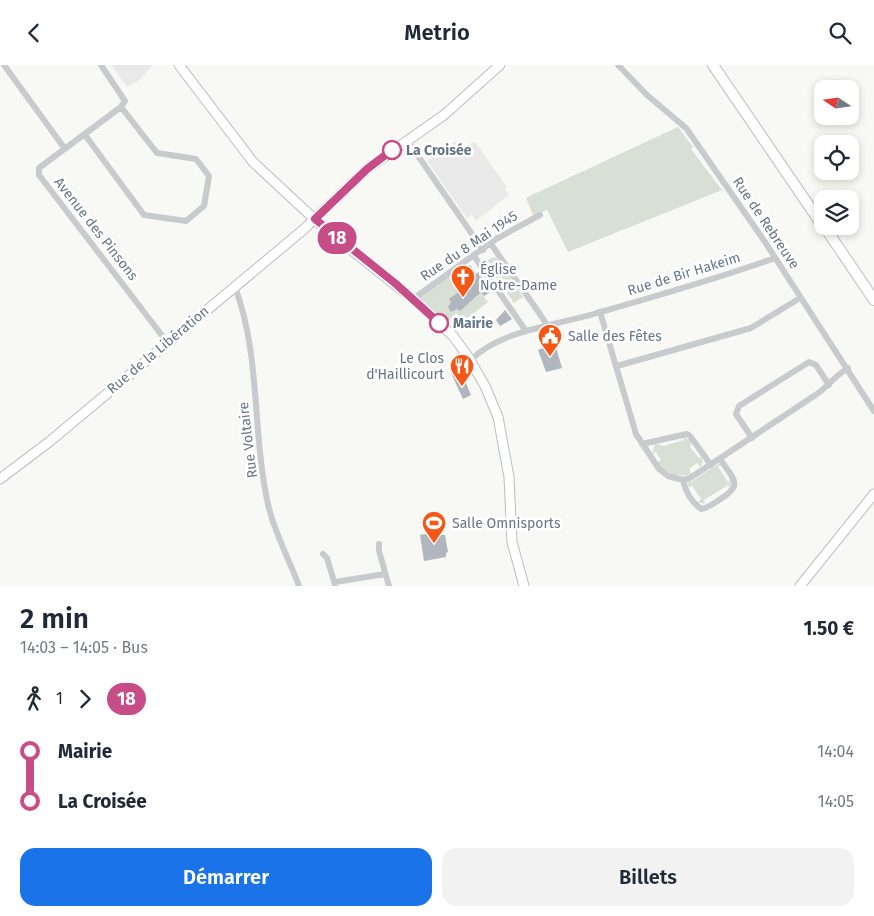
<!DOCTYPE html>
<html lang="fr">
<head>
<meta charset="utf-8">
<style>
	:root { --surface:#fff; --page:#f2f2f3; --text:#1f2937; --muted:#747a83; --accent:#1a73e8 }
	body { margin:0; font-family:"Fira Sans",sans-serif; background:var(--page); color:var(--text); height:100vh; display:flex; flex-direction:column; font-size:19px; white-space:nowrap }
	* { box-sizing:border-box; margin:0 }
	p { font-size:16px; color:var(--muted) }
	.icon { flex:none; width:28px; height:28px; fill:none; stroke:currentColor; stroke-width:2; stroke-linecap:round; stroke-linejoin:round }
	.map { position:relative; height:521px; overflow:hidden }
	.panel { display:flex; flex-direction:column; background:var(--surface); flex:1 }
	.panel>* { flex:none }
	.badge { padding:0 10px; border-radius:16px; font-size:18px; line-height:32px }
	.needle { width:32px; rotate:283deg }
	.tools { position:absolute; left:814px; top:15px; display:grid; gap:10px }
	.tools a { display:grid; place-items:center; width:45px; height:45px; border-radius:10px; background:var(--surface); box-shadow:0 2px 8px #0003; font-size:25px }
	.map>.badge { position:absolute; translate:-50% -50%; box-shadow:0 0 0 2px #fff }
	.legs { display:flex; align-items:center; gap:8px; height:55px; padding:0 20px; font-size:16px }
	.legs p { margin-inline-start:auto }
	.overview { display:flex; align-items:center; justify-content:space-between; height:85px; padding:0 20px }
	h1 { font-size:28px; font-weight:600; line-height:38px }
	.primary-button { display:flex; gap:10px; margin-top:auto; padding:10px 20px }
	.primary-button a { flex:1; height:58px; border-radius:15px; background:var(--accent); color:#fff; font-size:20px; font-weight:600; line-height:58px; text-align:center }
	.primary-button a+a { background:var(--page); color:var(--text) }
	ul { padding:0 20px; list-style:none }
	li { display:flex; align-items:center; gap:18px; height:50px; font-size:19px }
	li i { display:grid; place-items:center; width:8px; height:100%; margin:0 6px; background:currentColor }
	li i::after { content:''; width:12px; height:12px; margin:-6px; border:4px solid; border-radius:50%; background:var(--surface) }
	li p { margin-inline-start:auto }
	li:first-child i { background:linear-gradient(#0000 50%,currentColor 0) }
	li:last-child i { background:linear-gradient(currentColor 50%,#0000 0) }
	header { display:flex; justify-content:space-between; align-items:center; height:65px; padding:0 20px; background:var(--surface); font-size:22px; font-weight:600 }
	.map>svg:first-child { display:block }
	.built { fill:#e8e9e8 }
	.green { fill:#d8e0d5 }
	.building { fill:#afb6bd }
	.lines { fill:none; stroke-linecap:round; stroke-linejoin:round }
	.secondary-casing { stroke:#b9bec3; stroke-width:11 }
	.primary-casing { stroke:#babec2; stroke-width:12 }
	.street { stroke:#c7cbce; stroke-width:6 }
	.secondary { stroke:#fff; stroke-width:9 }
	.primary { stroke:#fff; stroke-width:10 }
	.line-1-casing { stroke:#fff; stroke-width:11 }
	.line-1 { stroke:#c74d88; stroke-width:8 }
	.stop-1-dot { fill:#fff; stroke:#c74d88; stroke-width:2.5 }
	.labels { text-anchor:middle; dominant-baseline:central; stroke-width:5; stroke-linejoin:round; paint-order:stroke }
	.stop-label { font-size:14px; font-weight:bold; fill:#647688; stroke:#fff; text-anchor:start }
	.street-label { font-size:14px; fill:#647688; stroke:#fff }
	.poi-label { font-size:14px; fill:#647688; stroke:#fff; text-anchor:start }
</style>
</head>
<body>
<header><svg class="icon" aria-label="back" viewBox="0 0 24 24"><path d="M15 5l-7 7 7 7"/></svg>Metrio<svg class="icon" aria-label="search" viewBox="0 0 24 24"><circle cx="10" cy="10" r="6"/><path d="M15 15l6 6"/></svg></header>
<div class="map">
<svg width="874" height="521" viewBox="0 0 874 521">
	<rect width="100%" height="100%" fill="#f8f8f4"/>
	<path class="built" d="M111 0H153L138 16 127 22Z
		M456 76 460 83 475 77 507 122 505 124 509 130 476 156 472 150 467 153 427 96Z"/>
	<path class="green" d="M678 62 693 82 691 84 722 125 568 187 547 145 533 150 526 133 532 130Z
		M493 192 497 193 523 232 514 238 489 202 485 200V197Z
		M456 206 461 212 469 210 488 237 464 256 456 248 446 258 419 232Z
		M683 372 692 376 690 382 699 393 701 391 703 398 700 402 697 398 689 404 691 409C677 413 665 409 657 398L661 395 656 387 652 389 655 379 664 381 684 375Z
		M718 399H721L718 402 728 417 731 415 730 423 728 420 704 435 705 439 698 437 701 434 692 421 687 422 688 416 691 417Z"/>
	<path class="building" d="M470 200 476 209 479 207 492 226 484 231 481 227 460 246 457 244 451 247 448 242 451 237 449 234 472 217 464 206Z
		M505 245 512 254 500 261 496 255Z
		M553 272 562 303 546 307 538 285 543 283 541 276Z
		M462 305 466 312 464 313 471 330 463 334 451 308Z
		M442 466V470H445L448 487 446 488V492L424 496 420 470Z"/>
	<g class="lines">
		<defs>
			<path id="secondary" d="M179 0 253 97 324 163 413 234 453 271 467 290 485 321 498 352 509 412 512 477 524 521
				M0 414 49 377 303 165 367 104 444 50 500 0
				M800 521 874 429"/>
			<path id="primary" d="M713 0 822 160
				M824 161 874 235"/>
		</defs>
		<use href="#secondary" class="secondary-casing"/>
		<use href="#primary" class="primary-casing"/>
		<path class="street" d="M4 0 65 84
			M101 0 125 36 121 42 39 103V110L167 277
			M618 0 647 30 686 63 765 177 874 346
			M85 70 144 150 186 156 204 141 209 111 196 94 157 88 121 42
			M407 75 483 185
			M491 179 544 255 547 262
			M474 191 526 266
			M235 222C261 291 252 368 268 439 274 467 289 494 299 521
			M413 234 496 174 540 150
			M600 247 636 369 659 404 668 411 683 415 690 413 817 329C828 321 836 310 848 303
			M471 295C500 265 558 260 597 248 657 231 716 214 775 193
			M617 301 751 263 800 233
			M752 373 736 349 739 341 809 297 816 300 829 320
			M642 379 687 369 690 371 711 400
			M683 415C685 426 692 437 701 444 708 443 713 439 719 435 744 420 734 415 720 394
			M379 479V486L389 521
			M323 489 327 493 335 520
			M335 517 385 509"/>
		<use href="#secondary" class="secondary"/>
		<use href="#primary" class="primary"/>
	</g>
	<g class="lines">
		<defs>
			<path id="line-1" d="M392 85 367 104 315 154 396 219 439 258"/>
		</defs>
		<use href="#line-1" class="line-1-casing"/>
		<use href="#line-1" class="line-1"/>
	</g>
	<defs>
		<symbol id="church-pin" viewBox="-11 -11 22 30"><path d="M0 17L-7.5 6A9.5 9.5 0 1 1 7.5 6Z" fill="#f55717" stroke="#fff"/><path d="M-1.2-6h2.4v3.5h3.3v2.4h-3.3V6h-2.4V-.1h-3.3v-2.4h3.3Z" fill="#fff"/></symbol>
		<symbol id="civic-pin" viewBox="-11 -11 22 30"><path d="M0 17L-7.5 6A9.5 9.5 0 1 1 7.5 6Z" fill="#f55717" stroke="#fff"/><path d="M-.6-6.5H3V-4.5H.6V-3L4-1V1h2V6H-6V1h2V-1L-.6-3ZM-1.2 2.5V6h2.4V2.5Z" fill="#fff"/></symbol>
		<symbol id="restaurant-pin" viewBox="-11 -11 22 30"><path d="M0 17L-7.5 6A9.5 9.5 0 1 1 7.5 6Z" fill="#f55717" stroke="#fff"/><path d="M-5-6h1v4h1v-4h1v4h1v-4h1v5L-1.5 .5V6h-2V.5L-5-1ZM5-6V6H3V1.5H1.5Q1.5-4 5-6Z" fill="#fff"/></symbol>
		<symbol id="stadium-pin" viewBox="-11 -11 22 30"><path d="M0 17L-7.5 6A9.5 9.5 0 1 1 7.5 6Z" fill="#f55717" stroke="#fff"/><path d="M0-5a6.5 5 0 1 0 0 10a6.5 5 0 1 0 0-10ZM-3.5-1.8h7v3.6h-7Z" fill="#fff"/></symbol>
	</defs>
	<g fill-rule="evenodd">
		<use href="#church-pin" x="449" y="198" width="28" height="38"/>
		<use href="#civic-pin" x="536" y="257" width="28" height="38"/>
		<use href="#restaurant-pin" x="448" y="287" width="28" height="38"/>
		<use href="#stadium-pin" x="420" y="444" width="28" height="38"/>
	</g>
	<g class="stop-1-dot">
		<circle cx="392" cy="85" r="9"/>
		<circle cx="439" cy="258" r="9"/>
	</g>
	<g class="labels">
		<g class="stop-label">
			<text x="406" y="85">La Croisée</text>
			<text x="453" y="258">Mairie</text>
		</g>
		<g class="street-label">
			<text transform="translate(766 158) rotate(56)">Rue de Rebreuve</text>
			<text transform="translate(96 164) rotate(52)">Avenue des Pinsons</text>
			<text transform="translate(469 181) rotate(-34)">Rue du 8 Mai 1945</text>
			<text transform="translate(684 209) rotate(-17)">Rue de Bir Hakeim</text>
			<text transform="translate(158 285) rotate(-40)">Rue de la Libération</text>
			<text transform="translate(248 375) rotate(-97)">Rue Voltaire</text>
		</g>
		<g class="poi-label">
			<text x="480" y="204">Église<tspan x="480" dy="16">Notre-Dame</tspan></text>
			<text x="568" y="271">Salle des Fêtes</text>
			<text x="444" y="293" text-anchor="end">Le Clos<tspan x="444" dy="16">d'Haillicourt</tspan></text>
			<text x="452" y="458">Salle Omnisports</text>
		</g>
	</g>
</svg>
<div class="tools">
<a><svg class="needle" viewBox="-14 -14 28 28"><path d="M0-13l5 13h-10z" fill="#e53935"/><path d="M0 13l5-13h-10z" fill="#747a83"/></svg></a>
<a><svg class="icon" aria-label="locate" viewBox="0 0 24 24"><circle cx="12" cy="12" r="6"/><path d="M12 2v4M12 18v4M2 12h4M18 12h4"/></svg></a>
<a><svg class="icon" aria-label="layers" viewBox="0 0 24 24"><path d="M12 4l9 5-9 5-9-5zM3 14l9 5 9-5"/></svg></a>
</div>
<b class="badge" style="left:337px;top:173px;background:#c74d88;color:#fff">18</b>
</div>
<section class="panel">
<div class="overview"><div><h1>2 min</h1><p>14:03 – 14:05 · Bus</p></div><b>1.50 €</b></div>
<div class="legs"><svg class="icon" aria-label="walk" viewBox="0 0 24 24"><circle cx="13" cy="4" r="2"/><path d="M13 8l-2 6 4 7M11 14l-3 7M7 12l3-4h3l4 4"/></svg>1<svg class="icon" aria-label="forward" viewBox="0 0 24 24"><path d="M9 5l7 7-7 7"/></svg><b class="badge" style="background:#c74d88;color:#fff">18</b></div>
<ul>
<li><i style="color:#c74d88"></i><b>Mairie</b><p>14:04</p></li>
<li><i style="color:#c74d88"></i><b>La Croisée</b><p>14:05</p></li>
</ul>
<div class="primary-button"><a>Démarrer</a><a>Billets</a></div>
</section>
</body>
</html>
